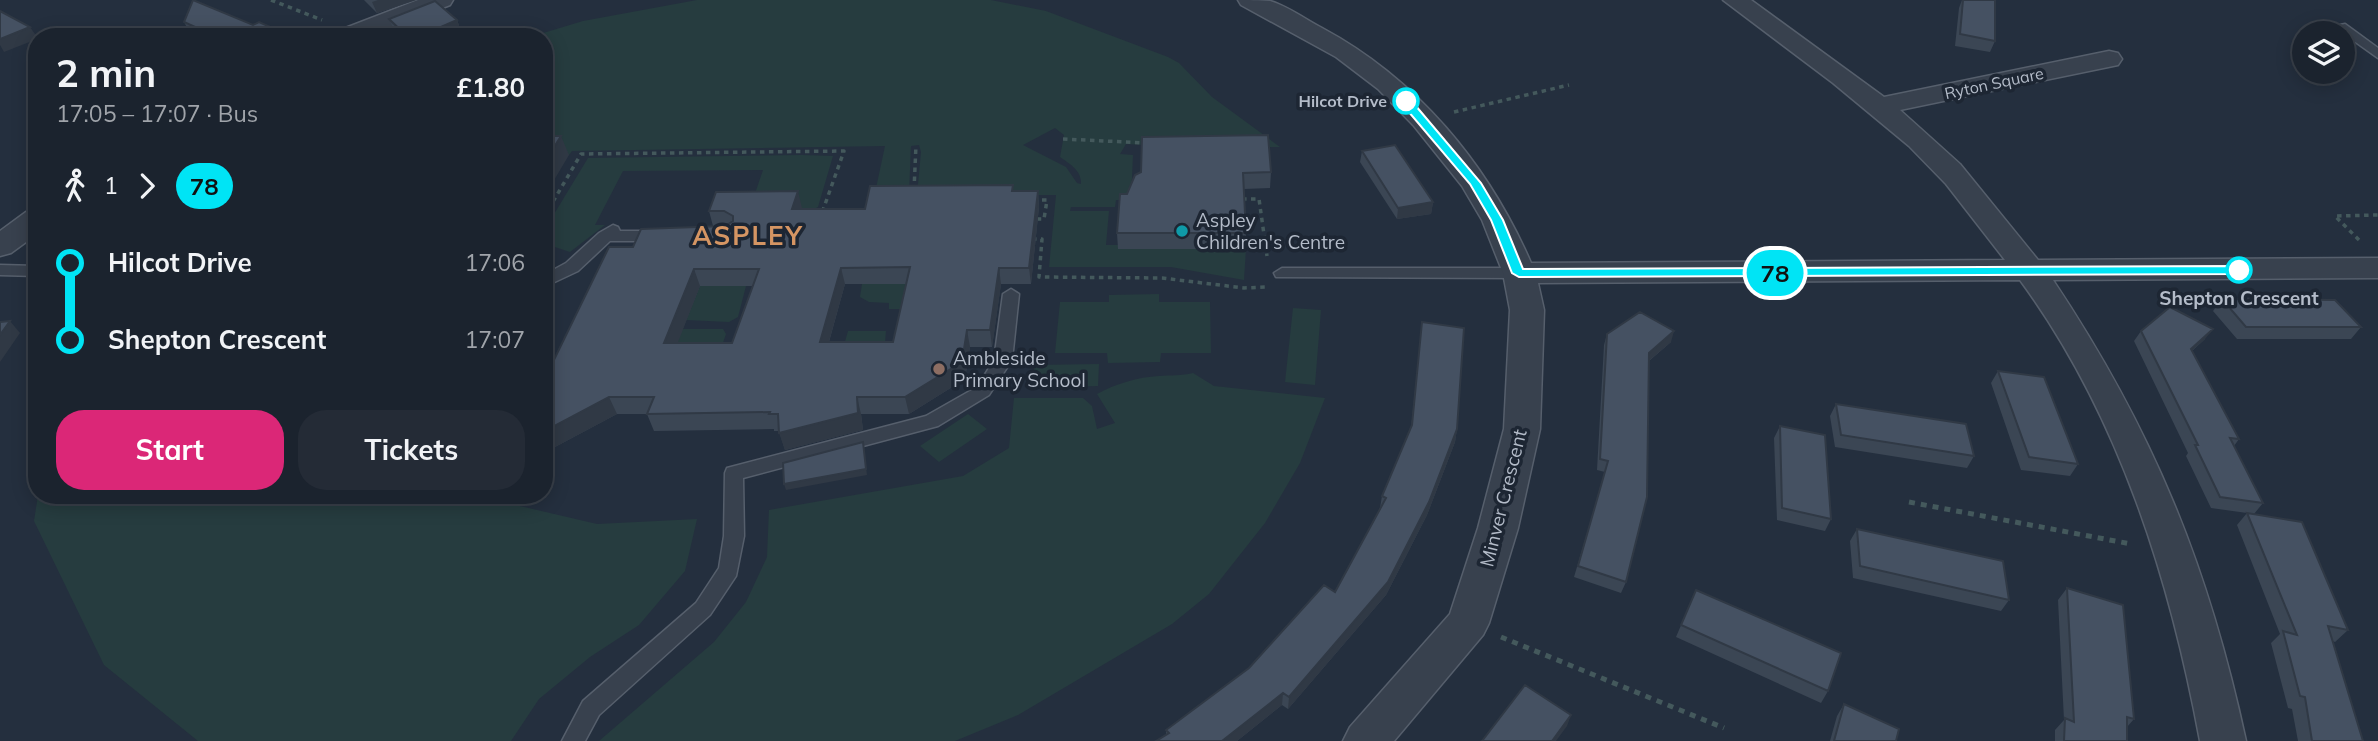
<!DOCTYPE html>
<html lang="en">
<head>
<meta charset="utf-8">
<style>
	:root { --surface:#1b232e; --page:#242b36; --text:#f1f3f6; --muted:#a0a4aa; --line:#39404a; --accent:#db2777 }
	body { margin:0; font-family:Mulish,sans-serif; background:var(--page); color:var(--text); height:100vh; display:flex; flex-direction:column; font-size:26px; white-space:nowrap }
	* { box-sizing:border-box; margin:0 }
	p { font-size:23px; color:var(--muted) }
	.icon { flex:none; width:38px; height:38px; fill:none; stroke:currentColor; stroke-width:2; stroke-linecap:round; stroke-linejoin:round }
	.map { position:relative; flex:1; overflow:hidden }
	.side { position:absolute; left:28px; top:28px; width:525px; height:476px; display:flex; flex-direction:column; background:var(--surface); border-radius:28px; box-shadow:0 4px 18px #0003,0 0 0 2px var(--line) }
	.side>* { flex:none }
	.badge { padding:0 14px; border-radius:23px; font-size:24px; line-height:46px }
	.fabs { position:absolute; left:2292px; top:21px; display:grid; gap:14px }
	.fabs a { display:grid; place-items:center; width:63px; height:63px; border-radius:50%; background:var(--surface); box-shadow:0 4px 18px #0003,0 0 0 2px var(--line); font-size:35px }
	.map>.badge { position:absolute; translate:-50% -50%; box-shadow:0 0 0 4px #fff }
	.legs { display:flex; align-items:center; gap:10px; height:77px; padding:0 28px; font-size:23px }
	.legs p { margin-inline-start:auto }
	.overview { display:flex; align-items:center; justify-content:space-between; height:119px; padding:0 28px }
	h1 { font-size:38px; font-weight:700; line-height:52px }
	.action { display:flex; gap:14px; margin-top:auto; padding:14px 28px }
	.action a { flex:1; height:80px; border-radius:28px; background:var(--accent); color:#fff; font-size:28px; font-weight:700; line-height:80px; text-align:center }
	.action a+a { background:var(--page); color:var(--text) }
	ul { padding:0 28px; list-style:none }
	li { display:flex; align-items:center; gap:24px; height:77px; font-size:26px }
	li i { display:grid; place-items:center; width:10px; height:100%; margin:0 9px; background:currentColor }
	li i::after { content:''; width:18px; height:18px; margin:-9px; border:5px solid; border-radius:50%; background:var(--surface) }
	li p { margin-inline-start:auto }
	li:first-child i { background:linear-gradient(#0000 50%,currentColor 0) }
	li:last-child i { background:linear-gradient(currentColor 50%,#0000 0) }
	.map>svg:first-child { display:block }
	.green { fill:#263c3f; fill-rule:evenodd }
	.lines { fill:none; stroke-linecap:round; stroke-linejoin:round }
	.lane-casing { stroke:#565f6c; stroke-width:3 }
	.street-casing { stroke:#565f6c; stroke-width:3 }
	.path-far1 { stroke:#44595c; stroke-width:3.5; stroke-dasharray:4.5 4.5; stroke-linecap:butt }
	.path { stroke:#44595c; stroke-width:5; stroke-dasharray:6 6; stroke-linecap:butt }
	.lane { fill:#38414e; fill-rule:evenodd }
	.street { fill:#38414e; fill-rule:evenodd }
	.wall { fill:#3b4654; fill-rule:evenodd }
	.shaded-wall { fill:#303945 }
	.building { fill:#455162; stroke:#303945; stroke-width:2; fill-rule:evenodd }
	.line-1 { fill:#00e4f5; stroke:#fff; stroke-width:2 }
	.stop-1-dot { fill:#fff; stroke:#00e4f5; stroke-width:3.5 }
	.culture-dot { fill:#0f9aa8; stroke:#1d2633; stroke-width:2.5 }
	.education-dot { fill:#8d6e63; stroke:#1d2633; stroke-width:2.5 }
	.labels { text-anchor:middle; dominant-baseline:central; stroke-width:7; stroke-linejoin:round; paint-order:stroke }
	.far-street-label { font-size:16px; fill:#b4bcc9; stroke:#1d2633 }
	.far-stop-label { font-size:16px; font-weight:bold; fill:#b4bcc9; stroke:#1d2633; text-anchor:end }
	.poi-label { font-size:19px; fill:#b4bcc9; stroke:#1d2633; text-anchor:start }
	.stop-label { font-size:19px; font-weight:bold; fill:#b4bcc9; stroke:#1d2633 }
	.street-label { font-size:19px; fill:#b4bcc9; stroke:#1d2633 }
	.district-label { font-size:26px; font-weight:bold; letter-spacing:2px; fill:#d59563; stroke:#1d2633 }
</style>
</head>
<body>
<div class="map">
<svg width="2378" height="741" viewBox="0 0 2378 741">
	<rect width="100%" height="100%" fill="#242f3e"/>
	<path class="green" d="M697 0H991L1046 11 1168 57 1179 63 1212 97 1280 147 1198 148 1126 144 1120 154 1133 155 1131 200H1116L1115 207H1071L1070 211H1109L1106 245H1118V249H1246L1244 280 1171 267H1049L1056 195H917L921 152 919 145 911 146 909 194 869 221 885 146 572 151 569 155H544V37H530L583 21ZM1055 128 1064 135 1060 157C1070 164 1082 171 1081 184L1077 183 1066 167 1023 145Z
		M802 155 833 156 818 207 795 218 750 208 763 170 623 171 595 225H605L570 252 549 245 553 236 545 229 588 158Z
		M862 284H913L907 309H889V303L869 302 860 297Z
		M700 286H746L738 317 729 322 686 320Z
		M1159 294V302H1210L1211 353H1161L1160 362 1108 363 1107 353H1055L1060 302H1109V295Z
		M1293 308 1321 310 1315 385 1285 382Z
		M682 329H723L726 334 717 360H670Z
		M848 331H886L885 343 840 359Z
		M1099 364 1098 386 1032 388 1034 365Z
		M1193 373 1214 386 1325 398 1300 463 1265 523 1209 594 1172 624 1018 715 955 741H599L714 642 746 602 767 557 769 510 963 476 1009 448 1014 398H1083L1092 406 1097 429 1115 423 1097 394C1115 384 1138 377 1159 376 1171 375 1181 376 1193 373Z
		M968 414 987 429 939 462 920 446Z
		M38 495H504L503 502 597 524 697 519 685 571 639 625 590 657 539 699 511 741H198L104 665 34 521Z"/>
	<g class="lines">
		<defs>
			<path id="lane" d="M2345 24 2378 48V58L2340 31V25Z
				M613 225 618 227 620 231H661L669 236 661 241H610L578 271 544 287V275L566 263 599 233Z
				M0 265 37 266V276L0 275Z
				M1282 268H1519L1527 273 1519 278 1276 277 1274 273Z
				M1011 289 1019 294 1012 360 989 395 938 426 743 478 744 536 736 576 710 615 599 715 585 741H562L583 701 696 603 719 568 724 536 725 473 727 468 926 416 977 387 994 360 1003 294Z"/>
			<path id="street" d="M418 0H453L450 5 368 37H331L335 32Z
				M1238 0C1247 0 1260 0 1270 1 1287 6 1305 19 1322 28 1417 79 1488 164 1531 263L2005 260 1946 184 1909 146 1833 83 1723 0H1751L1884 97 2109 51 2118 53 2122 59 2118 65 1900 110 1960 164 2038 260 2378 258V278L2053 280C2153 430 2208 565 2246 741H2200C2170 579 2119 415 2020 280L1538 283 1544 310 1540 429 1518 528 1489 623 1483 635 1394 741H1343L1350 727 1450 614 1478 528 1504 429 1510 310 1503 273 1482 220 1462 186 1414 126 1378 89 1336 57 1241 5Z
				M37 210V234L11 253 0 256V231L26 212Z"/>
		</defs>
		<use href="#lane" class="lane-casing"/>
		<use href="#street" class="street-casing"/>
		<path class="path-far1" d="M271 0 322 20
			M1454 112 1569 85
			M1063 139 1147 143
			M914 190 916 145
			M1242 199H1259L1267 256
			M1033 200H1047L1044 219H1038
			M544 217 581 154 844 151 823 210 820 211
			M1032 239H1042L1039 277 1162 278 1244 288 1265 287
			M2359 240 2335 216 2378 215"/>
		<path class="path" d="M1909 502 2131 544
			M1501 637 1724 728"/>
		<use href="#lane" class="lane"/>
		<use href="#street" class="street"/>
	</g>
	<path class="wall" d="M364 0H416L377 13Z
		M1962 0H1995V41L1990 52 1955 46 1959 8Z
		M389 19 457 20 461 31 449 37H401L394 30Z
		M184 22 253 25 293 37H199L190 33Z
		M1362 151 1433 202 1431 214 1397 219 1360 162Z
		M1271 172 1270 188 1244 189 1246 233V249H1118L1117 233 1127 194 1135 175Z
		M1013 185V191H1038L1039 207 1031 284H1001L992 347H970L965 379 909 414H861L863 430 785 450 779 431H774V429L654 431 647 414H617L555 447 544 434V371L550 368 633 247 713 226 709 211 802 208V209H865ZM845 284H906L893 342H829ZM700 286H753L732 343H677Z
		M2222 299 2361 327 2351 339H2237L2213 311Z
		M1422 322 1457 429 1455 442 1427 515 1386 595 1288 709 1282 705 1237 741H1156L1166 735V730L1249 668 1335 592 1380 508 1382 496 1411 428Z
		M2141 331 2205 339 2192 351 2239 439 2234 446 2263 503 2254 514 2348 630 2335 642 2333 641 2363 741H2298L2292 709 2288 708 2271 643 2280 634 2237 525 2247 513 2211 508 2186 456 2188 453 2134 341Z
		M1607 334 1671 342 1649 361 1626 582 1621 593 1574 577 1605 472 1597 470 1604 345Z
		M1998 371 2078 464 2070 476 2021 470 1991 383Z
		M1836 404 1974 456 1967 468 1835 447 1830 416Z
		M1780 426 1831 519 1825 531 1777 520 1774 438Z
		M1857 529 2009 600 2001 611 1853 578 1850 541Z
		M2067 588 2134 719 2127 727V741H2055V730L2064 720 2058 600Z
		M1696 590 1828 691 1821 703 1676 637Z
		M1844 704 1896 741H1830L1837 716Z"/>
	<path class="shaded-wall" d="M378 0H416L377 13 372 2Z
		M457 20 461 31 449 37H418Z
		M30 27 37 37V39L4 52 0 45V39Z
		M561 136 569 155 544 197V163Z
		M798 191 802 208 796 226 792 209Z
		M1038 191 1039 207 1031 284 1029 268Z
		M1433 202 1431 214 1397 219 1398 208Z
		M841 268 845 284 824 359 820 342Z
		M999 268 1001 284 992 347 990 330Z
		M694 269 700 286 671 360 664 343Z
		M10 321 20 333 0 362V335Z
		M2213 329 2205 339 2183 359 2191 349Z
		M967 330 970 347 965 379 909 414 905 397Z
		M1674 331 1671 342 1645 364 1649 353Z
		M609 397 617 414 555 447 547 430Z
		M857 397 861 414 863 430 785 450 779 433Z
		M1457 429 1455 442 1427 515 1386 595 1288 709 1289 697Z
		M863 442 867 475 786 490 784 484Z
		M1283 693 1282 705 1237 741H1222Z
		M1571 715 1567 726 1556 741H1552Z"/>
	<path class="building" d="M193 0 253 25 259 22 293 37H217L184 22Z
		M1963 0H1995V41L1960 34Z
		M435 1 457 20 418 37H408L389 19Z
		M0 11 30 27 0 39Z
		M1268 135 1271 172 1243 173 1246 233H1117L1120 194H1127L1135 175 1141 172 1142 137Z
		M544 136H561L544 163Z
		M1395 145 1433 202 1398 208 1362 151Z
		M1013 185 1012 191H1038L1029 268H999L990 330H967L962 362 905 397H857L858 413 779 433 778 414H769L770 412 647 414 654 397H609L547 430 544 427V371L550 368 609 247H633L641 229 725 226 733 221V216L724 211H709L716 192 798 191 792 209H865L870 186ZM910 267 893 342H820L841 268ZM694 269H759L732 343H664Z
		M2222 299 2335 300 2361 327H2246Z
		M2170 307 2213 329 2191 349 2239 439 2230 438 2263 503 2220 497 2195 445H2198L2141 331Z
		M1640 312 1674 331 1649 353 1647 497 1626 582 1578 566 1608 461 1600 459 1607 334Z
		M10 321 0 335V322Z
		M1422 322 1464 328 1457 429 1429 502 1388 582 1289 697 1283 693 1222 741H1156L1169 733 1166 730 1249 668 1324 585 1335 592 1386 498 1382 496 1412 425Z
		M1998 371 2044 377 2078 464 2029 457Z
		M1836 404 1966 424 1974 456 1841 435Z
		M1780 426 1825 435 1831 519 1782 508Z
		M863 442 866 469 784 484 783 463Z
		M2247 513 2302 522 2348 630 2328 626 2363 741H2312L2305 697 2300 696 2283 631 2297 635Z
		M1857 529 2003 561 2009 600 1860 566Z
		M2067 588 2123 605 2134 719 2127 717V741H2064L2065 718 2074 722Z
		M1696 590 1841 653 1828 691 1681 625Z
		M1525 685 1571 715 1552 741H1482Z
		M1844 704 1899 729 1896 741H1834Z"/>
	<path class="line-1" d="M1406 98 1410 99 1481 183 1503 220 1523 269 2239 266 2245 270 2239 274 1519 277 1512 273 1491 220 1470 184 1402 104 1401 101Z"/>
	<g class="stop-1-dot">
		<circle cx="1406" cy="101" r="12"/>
		<circle cx="2239" cy="270" r="12"/>
	</g>
	<circle class="culture-dot" cx="1182" cy="231" r="7"/>
	<circle class="education-dot" cx="939" cy="369" r="7"/>
	<g class="labels">
		<g class="far-street-label">
			<text transform="translate(1994 83) rotate(-12)">Ryton Square</text>
		</g>
		<g class="far-stop-label">
			<text x="1387" y="101">Hilcot Drive</text>
		</g>
		<g class="poi-label">
			<text x="1196" y="220">Aspley<tspan x="1196" dy="22">Children's Centre</tspan></text>
			<text x="953" y="358">Ambleside<tspan x="953" dy="22">Primary School</tspan></text>
		</g>
		<g class="stop-label">
			<text x="2239" y="298">Shepton Crescent</text>
		</g>
		<g class="street-label">
			<text transform="translate(1503 498) rotate(-76)">Minver Crescent</text>
		</g>
		<g class="district-label">
			<text x="748" y="235">ASPLEY</text>
		</g>
	</g>
</svg>
<div class="fabs">
<a><svg class="icon" aria-label="layers" viewBox="0 0 24 24"><path d="M12 4l9 5-9 5-9-5zM3 14l9 5 9-5"/></svg></a>
</div>
<b class="badge" style="left:1775px;top:273px;background:#00e4f5;color:#111">78</b>
<section class="side">
<div class="overview"><div><h1>2 min</h1><p>17:05 – 17:07 · Bus</p></div><b>£1.80</b></div>
<div class="legs"><svg class="icon" aria-label="walk" viewBox="0 0 24 24"><circle cx="13" cy="4" r="2"/><path d="M13 8l-2 6 4 7M11 14l-3 7M7 12l3-4h3l4 4"/></svg>1<svg class="icon" aria-label="forward" viewBox="0 0 24 24"><path d="M9 5l7 7-7 7"/></svg><b class="badge" style="background:#00e4f5;color:#111">78</b></div>
<ul>
<li><i style="color:#00e4f5"></i><b>Hilcot Drive</b><p>17:06</p></li>
<li><i style="color:#00e4f5"></i><b>Shepton Crescent</b><p>17:07</p></li>
</ul>
<div class="action"><a>Start</a><a>Tickets</a></div>
</section>
</div>
</body>
</html>
